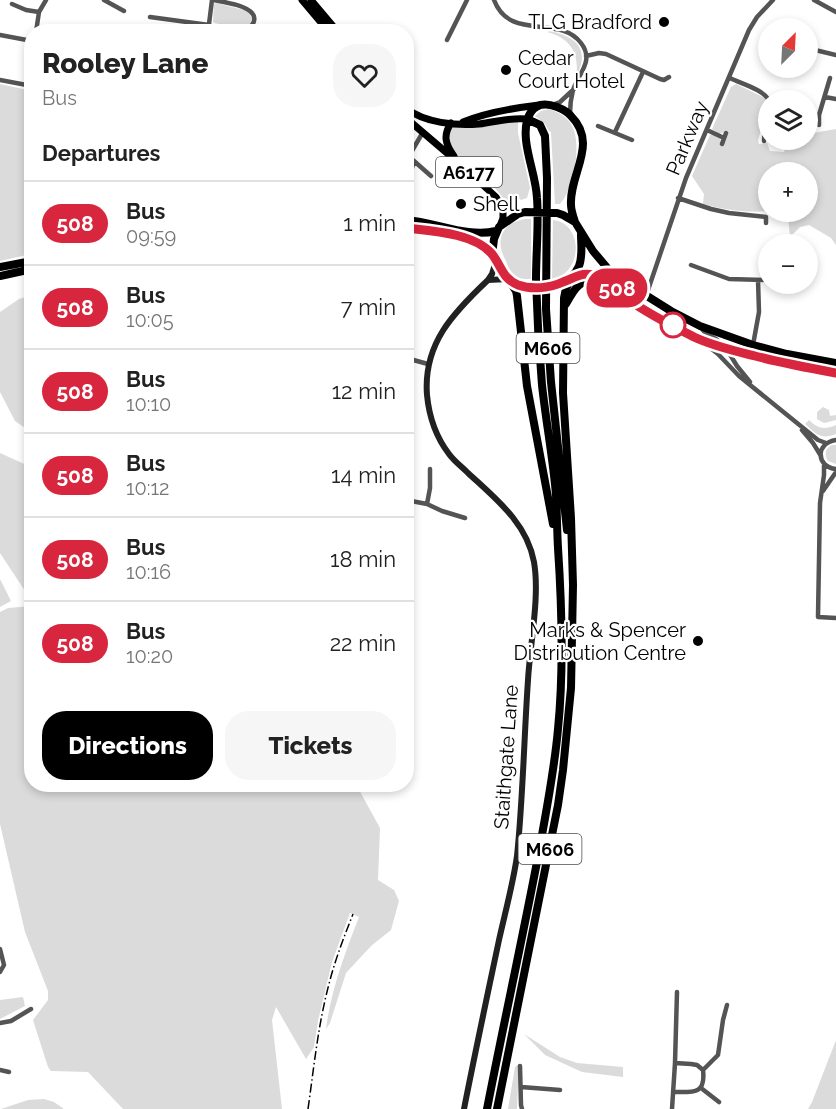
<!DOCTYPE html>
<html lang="en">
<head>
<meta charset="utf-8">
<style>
	:root { --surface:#fff; --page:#f6f6f6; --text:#222; --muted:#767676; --line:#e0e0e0; --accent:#000 }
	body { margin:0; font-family:Raleway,sans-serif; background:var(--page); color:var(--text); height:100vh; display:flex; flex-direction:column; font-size:22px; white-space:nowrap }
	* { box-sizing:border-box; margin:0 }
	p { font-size:20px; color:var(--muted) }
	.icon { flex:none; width:33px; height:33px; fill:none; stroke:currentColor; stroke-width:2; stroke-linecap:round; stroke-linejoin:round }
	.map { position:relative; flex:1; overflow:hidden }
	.drawer { position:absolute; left:24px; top:24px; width:390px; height:768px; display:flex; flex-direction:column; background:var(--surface); border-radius:24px; box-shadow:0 3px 9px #0003 }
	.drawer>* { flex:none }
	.badge { padding:0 12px; border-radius:20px; font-size:21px; line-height:39px }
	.needle { width:39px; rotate:24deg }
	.buttons { position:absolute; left:758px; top:18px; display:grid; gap:12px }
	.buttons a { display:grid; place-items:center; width:60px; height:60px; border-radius:50%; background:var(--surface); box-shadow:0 3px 9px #0003; font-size:30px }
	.map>.badge { position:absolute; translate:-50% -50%; box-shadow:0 0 0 3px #fff }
	h2 { padding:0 18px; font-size:22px; line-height:54px }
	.round { display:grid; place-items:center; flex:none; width:63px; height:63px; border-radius:24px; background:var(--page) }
	.head { display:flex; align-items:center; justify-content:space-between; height:102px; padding:0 18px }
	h1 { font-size:28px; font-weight:800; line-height:45px }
	.action { display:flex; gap:12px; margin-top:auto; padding:12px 18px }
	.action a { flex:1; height:69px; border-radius:24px; background:var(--accent); color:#fff; font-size:24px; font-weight:800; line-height:69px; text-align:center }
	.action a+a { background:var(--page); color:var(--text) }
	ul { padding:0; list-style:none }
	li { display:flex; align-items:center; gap:18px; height:84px; padding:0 18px; border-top:2px solid var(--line) }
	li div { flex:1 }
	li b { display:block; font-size:22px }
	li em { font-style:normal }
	li .badge { min-width:66px; font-weight:700; text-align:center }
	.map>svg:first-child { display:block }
	.green { fill:#dbdbdb }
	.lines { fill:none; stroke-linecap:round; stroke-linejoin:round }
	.street { stroke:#545454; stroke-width:4.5 }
	.secondary { stroke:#212121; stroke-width:6 }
	.primary { stroke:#000; stroke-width:7 }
	.highway { stroke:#000; stroke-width:8 }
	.rail { stroke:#000; stroke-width:1.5; stroke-dasharray:9 3 1.5 3; stroke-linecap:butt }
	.line-casing { stroke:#fff; stroke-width:14 }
	.line { stroke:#d7263d; stroke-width:9 }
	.poi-dot { fill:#000; stroke:#fff; stroke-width:2 }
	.stop-dot { fill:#fff; stroke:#d7263d; stroke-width:3 }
	.labels { text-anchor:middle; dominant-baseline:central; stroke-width:4.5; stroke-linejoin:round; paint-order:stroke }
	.shield { fill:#fff; stroke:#4c4c4c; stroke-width:1.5 }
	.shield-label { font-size:18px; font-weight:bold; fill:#000 }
	.poi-label { font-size:20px; fill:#000; stroke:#fff; text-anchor:end }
	.street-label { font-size:20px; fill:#000; stroke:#fff }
</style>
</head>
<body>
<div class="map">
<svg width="836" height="1109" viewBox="0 0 836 1109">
	<rect width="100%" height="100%" fill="#fff"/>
	<path class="green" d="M216 3 248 11 252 19 249 26 243 30 215 23 213 22 214 4Z
		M549 31C576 36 591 49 576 77 580 53 570 38 547 32Z
		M0 84 32 91 31 254 0 261Z
		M736 84 765 98 767 106 758 141 759 144 767 143 770 151 784 152 788 140H807V134L836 129V245L831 238 809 225 800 227 790 237 788 217 776 215 770 212H807V172H768V211C746 213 725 210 703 204L704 194 692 176 710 135 713 134 720 138 722 145 728 131 719 134 712 129 731 87Z
		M549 109C558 112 568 117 572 126 582 144 574 189 560 204H555L551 132 549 131 545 124 535 116 541 111Z
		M518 121V133L530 188 527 198 521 200 517 196 506 204C497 180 451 160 448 139 448 136 449 132 450 129L453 127Z
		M525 219H531V279C524 279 517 279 513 274 510 271 507 265 506 261 494 240 502 223 525 219Z
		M553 220C584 223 583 274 552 279Z
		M31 295V432L15 421 0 392V312L19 299Z
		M823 407 829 410 830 416 836 415V420L824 423 817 419V412Z
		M809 420C818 429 825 430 836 425V434C821 440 816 434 805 424Z
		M832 445H836V464L828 461C824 455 825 448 832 445Z
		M0 453 31 467V600L0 553Z
		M0 579 11 601 0 607Z
		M31 606 32 784 352 785 353 789 358 788 380 828 378 880 394 890 399 901 391 930 371 946 346 973 330 1023 326 1029C331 990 345 953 359 917L350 913 332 962 318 1021 314 1047 306 1059 276 1007 272 1020 282 1109H123L88 1072 51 1071 48 1067 33 1020 48 1000V991L25 932 0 824V612L8 608Z
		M23 997 25 1006 0 1019V1000Z
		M524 1034 560 1057 577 1063 623 1067V1077L582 1072 545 1055Z
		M836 1040V1109H808L812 1102Z
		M519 1064 517 1109H508L515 1067Z
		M44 1099 54 1102 64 1109H1L28 1100Z"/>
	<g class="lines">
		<path class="street" d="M104 0 124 11
			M213 0C223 2 258 6 254 21 253 26 248 29 244 32
			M494 0C510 42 559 14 581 43 595 61 578 74 573 90 571 98 570 105 570 113
			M814 0 836 12
			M12 4 26 10 39 12
			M150 17 209 25 239 32
			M36 32 39 12 46 0
			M208 32 212 0
			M315 32 323 25
			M0 35 32 41
			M447 40 467 0
			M807 48 836 55
			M586 56 599 53 606 54 660 79 664 80 669 77
			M730 78C742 84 762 89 769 100
			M0 80 32 86
			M825 97 836 99
			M552 105 560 102 574 89
			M819 125V115L830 78
			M598 126 632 140
			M707 130 724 138
			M615 132 643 72
			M764 141 765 124 768 116
			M722 144 726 133
			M414 161 431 176
			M406 178 410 175 414 161 409 156 423 132
			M678 198 711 209 729 213 766 217V223
			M691 265 729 279 768 280
			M646 296 686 178 749 30 757 17 773 0
			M702 329 705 333 716 339 726 348 737 366 750 382
			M704 343 718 354 739 376 818 440 826 443
			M753 345 759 312 758 280
			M406 358 428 364
			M802 430 813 443 821 456
			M836 440C815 443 816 467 836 469
			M824 465V475L820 503 818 617 836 618
			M823 491 836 472
			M406 500 427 504 442 511 465 518
			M427 504 430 488V469
			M0 949 4 965 0 972
			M0 1023 11 1021 31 1009
			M520 1066 521 1105 522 1109
			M0 1070 9 1072
			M703 1070 718 1055 723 1020 727 1005
			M521 1087 560 1090
			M701 1088 719 1102
			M673 1092C693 1092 706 1095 703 1070L697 1065 691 1064 675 1063
			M672 1109 675 1063 677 992"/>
		<path class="secondary" d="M488 280 508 279
			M464 1109C475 1053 487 997 499 940 505 913 513 884 517 856 523 798 524 738 528 680 530 644 540 597 534 562 527 523 496 499 468 473 462 467 454 461 449 454 436 437 429 416 427 395 423 344 453 313 488 280L492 274 496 261"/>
		<path class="primary" d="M302 0 329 32
			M311 0 338 32
			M406 108C424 123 457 126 479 124 496 122 510 117 527 119
			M406 118 461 165 496 197 503 209V218L500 226
			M463 122C487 112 514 108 539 105
			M451 123C443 135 445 144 454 156"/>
		<path class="highway" d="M527 119 540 125 545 136 547 178 546 309 551 382 567 530
			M406 220C436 222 467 238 496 231
			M406 228 434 231 464 238 479 243 492 255 516 291 517 296 527 386 553 524
			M492 255 494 239 499 227 518 214 525 212 557 213 563 215 575 222 593 251 609 270 631 286 671 311 700 326 753 345 787 354 836 363
			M0 267 32 261
			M0 276 32 269
			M574 277C604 267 625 298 649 312 665 321 681 332 698 338 740 356 791 365 836 373
			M509 280C513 282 517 285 522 286 541 291 571 286 579 266 583 256 581 244 581 234
			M566 304C575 287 581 277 602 282
			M487 1109C503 1027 521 945 537 862 545 818 554 774 558 729 564 669 562 608 558 548 557 530 557 513 556 495 553 458 546 422 542 385 539 350 537 315 536 280 536 252 539 225 537 198 536 178 528 160 526 140 524 119 531 97 557 107 562 109 567 111 571 116 599 144 569 174 571 205 571 210 573 216 575 222
			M497 1109 558 805 563 770 571 688 573 585 571 518 563 393 564 298 566 288 572 278"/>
		<path class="rail" d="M308 1109C314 1067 318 1025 329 984 335 960 344 937 353 914"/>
	</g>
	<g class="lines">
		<defs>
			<path id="line" d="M406 228C432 231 474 233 492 254 502 267 502 278 518 285 532 290 550 288 563 282 577 277 582 271 598 276 613 281 625 296 638 306 656 318 675 327 694 337 713 346 735 351 755 356 782 363 809 368 836 373"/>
		</defs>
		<use href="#line" class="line-casing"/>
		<use href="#line" class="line"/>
	</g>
	<g class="poi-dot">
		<circle cx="664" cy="22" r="6"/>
		<circle cx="506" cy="70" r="6"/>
		<circle cx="461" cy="204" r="6"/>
		<circle cx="698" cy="641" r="6"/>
	</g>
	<circle class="stop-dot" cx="673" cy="325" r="12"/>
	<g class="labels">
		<g class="shield">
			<rect x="436" y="157" width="66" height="30" rx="4.5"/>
			<rect x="516.5" y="333" width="63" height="30" rx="4.5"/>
			<rect x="518.5" y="834" width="63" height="30" rx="4.5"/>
		</g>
		<g class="shield-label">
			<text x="469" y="172">A6177</text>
			<text x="548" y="348">M606</text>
			<text x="550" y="849">M606</text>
		</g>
		<g class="poi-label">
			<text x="652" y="22">TLG Bradford</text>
			<text x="518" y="58" text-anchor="start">Cedar<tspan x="518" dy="23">Court Hotel</tspan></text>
			<text x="473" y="204" text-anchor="start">Shell</text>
			<text x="686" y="630">Marks &amp; Spencer<tspan x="686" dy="23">Distribution Centre</tspan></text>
		</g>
		<g class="street-label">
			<text transform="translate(687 138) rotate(-67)">Parkway</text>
			<text transform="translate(506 757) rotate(-86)">Staithgate Lane</text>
		</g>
	</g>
</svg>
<div class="buttons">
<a><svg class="needle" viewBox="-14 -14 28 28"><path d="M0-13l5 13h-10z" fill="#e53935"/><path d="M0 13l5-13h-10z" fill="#767676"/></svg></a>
<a><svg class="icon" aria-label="layers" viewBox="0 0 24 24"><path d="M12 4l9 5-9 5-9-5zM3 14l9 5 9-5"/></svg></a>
<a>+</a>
<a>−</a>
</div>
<b class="badge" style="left:617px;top:288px;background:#d7263d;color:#fff">508</b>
<section class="drawer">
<div class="head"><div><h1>Rooley Lane</h1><p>Bus</p></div><a class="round"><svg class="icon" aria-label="heart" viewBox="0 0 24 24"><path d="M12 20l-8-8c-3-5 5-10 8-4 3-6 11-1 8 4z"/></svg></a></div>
<h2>Departures</h2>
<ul>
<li><span class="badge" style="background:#d7263d;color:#fff">508</span><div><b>Bus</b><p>09:59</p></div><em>1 min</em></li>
<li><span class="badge" style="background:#d7263d;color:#fff">508</span><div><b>Bus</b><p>10:05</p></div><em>7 min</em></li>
<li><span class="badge" style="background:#d7263d;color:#fff">508</span><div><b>Bus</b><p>10:10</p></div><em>12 min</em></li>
<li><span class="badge" style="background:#d7263d;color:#fff">508</span><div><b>Bus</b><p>10:12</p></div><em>14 min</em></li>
<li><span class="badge" style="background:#d7263d;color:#fff">508</span><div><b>Bus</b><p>10:16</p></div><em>18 min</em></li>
<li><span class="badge" style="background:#d7263d;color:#fff">508</span><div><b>Bus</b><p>10:20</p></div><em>22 min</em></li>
</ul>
<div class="action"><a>Directions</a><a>Tickets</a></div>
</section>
</div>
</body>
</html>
